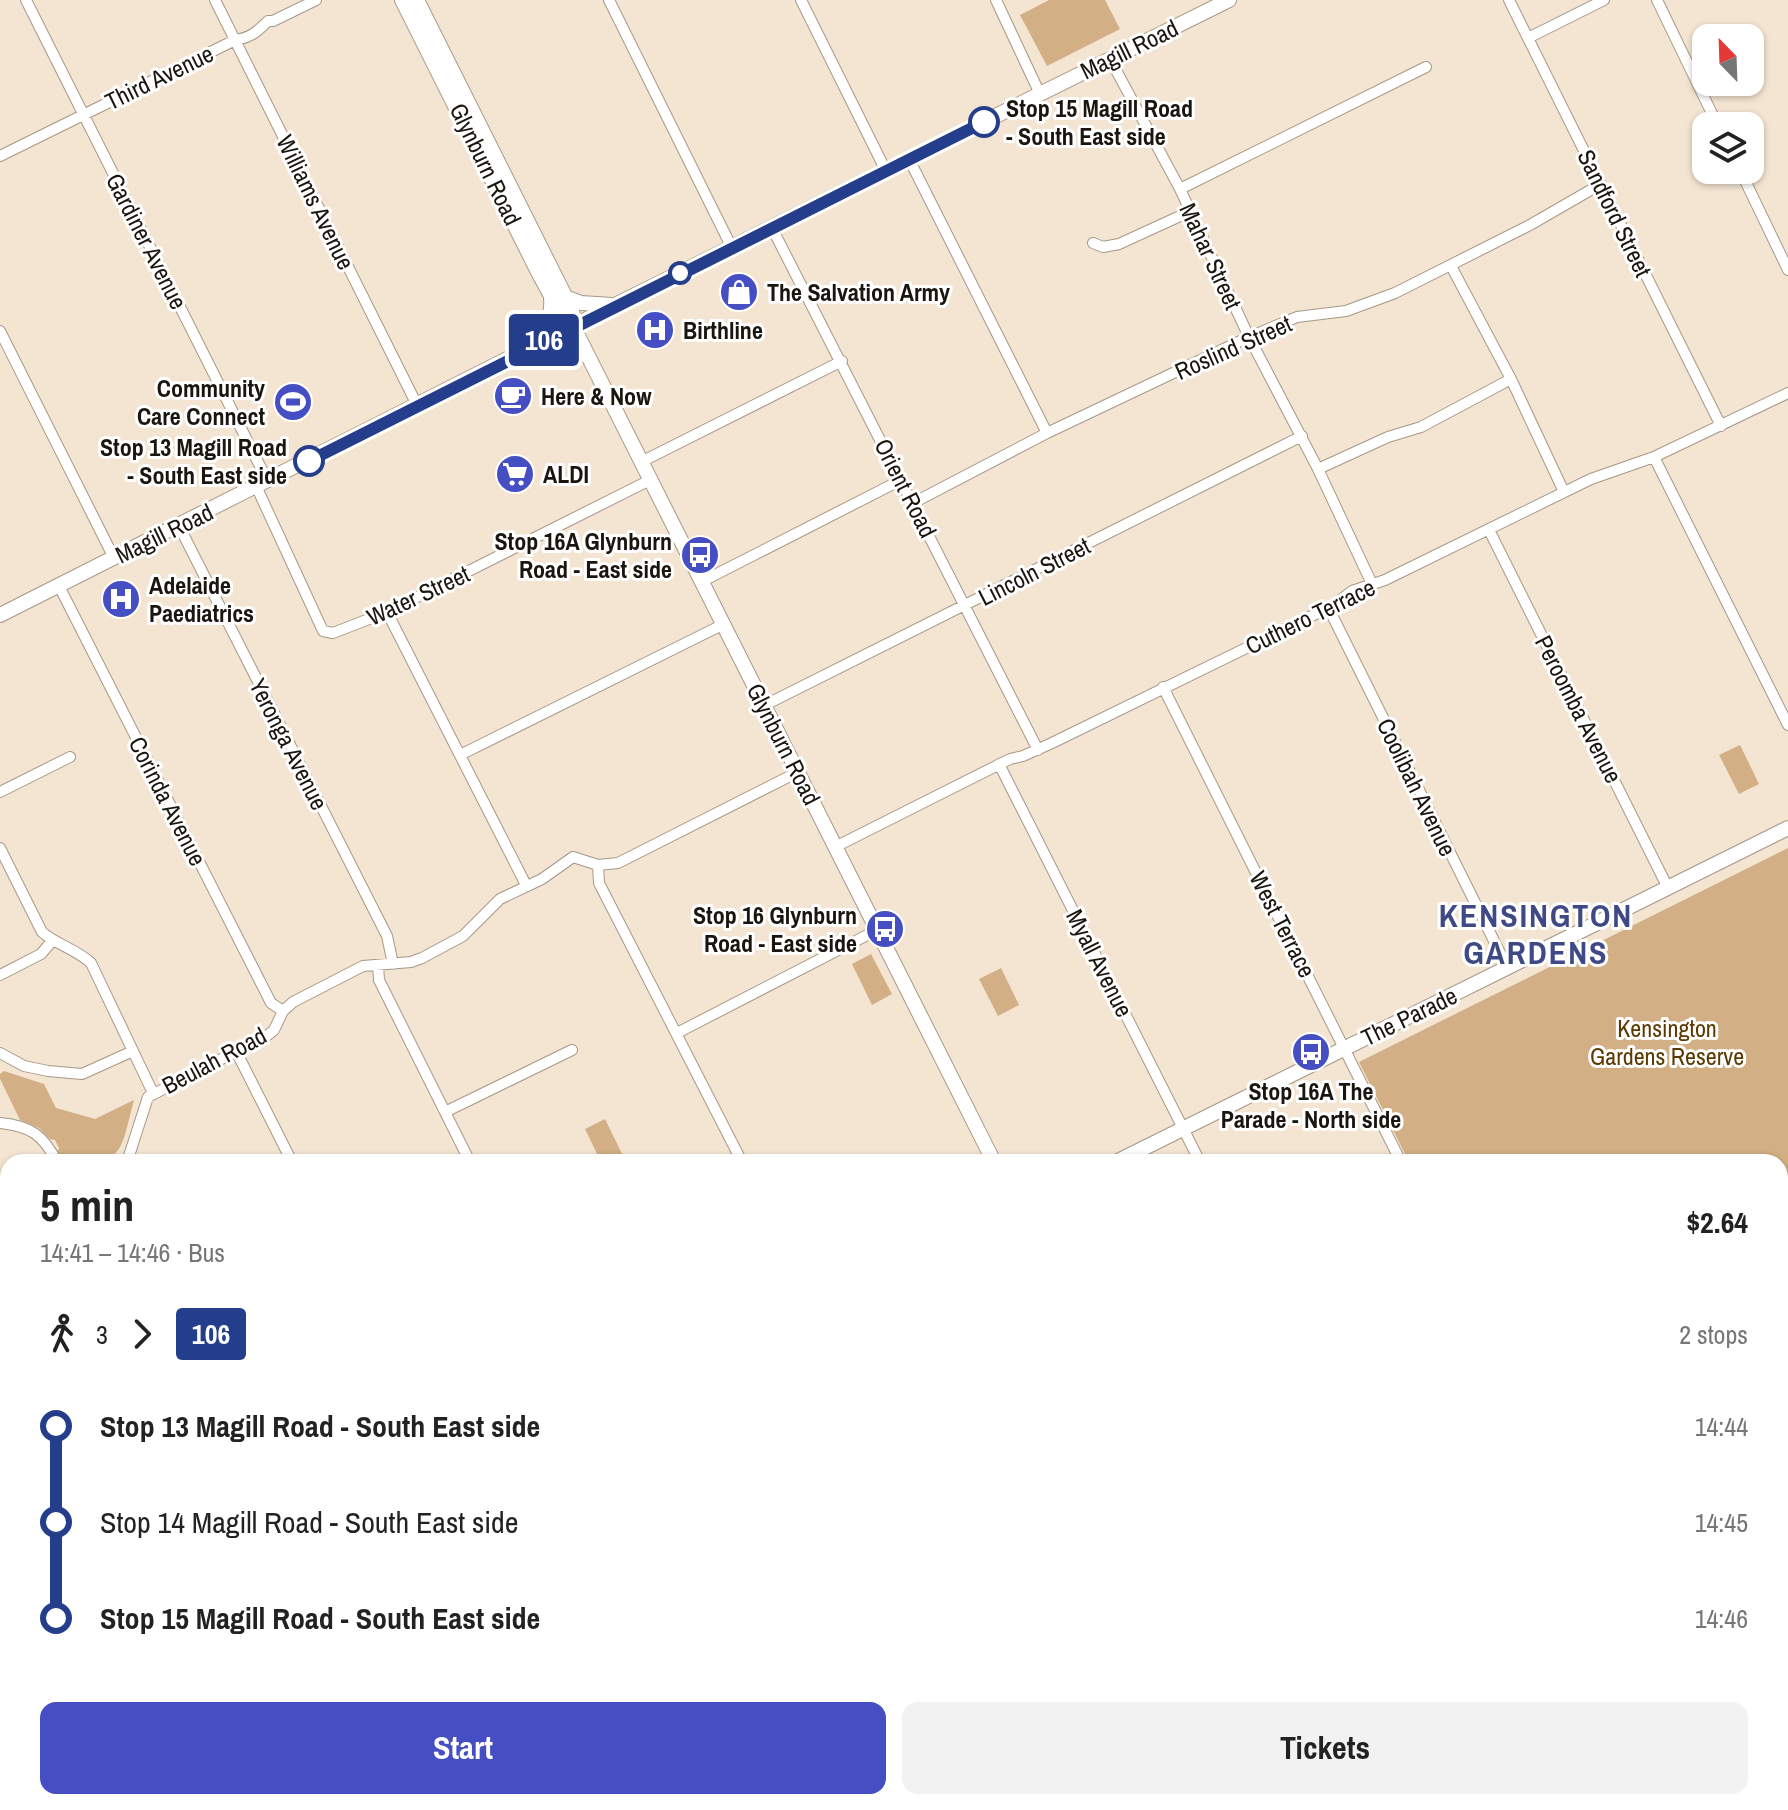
<!DOCTYPE html>
<html lang="en">
<head>
<meta charset="utf-8">
<style>
	:root { --surface:#fff; --page:#f2f2f2; --text:#222; --muted:#767676; --accent:#454ec3 }
	body { margin:0; font-family:"Archivo Narrow",sans-serif; background:var(--page); color:var(--text); height:100vh; display:flex; flex-direction:column; font-size:30px; white-space:nowrap }
	* { box-sizing:border-box; margin:0 }
	p { font-size:26px; color:var(--muted) }
	.icon { flex:none; width:44px; height:44px; fill:none; stroke:currentColor; stroke-width:2; stroke-linecap:round; stroke-linejoin:round }
	.map { position:relative; flex:1; overflow:hidden }
	.panel { position:absolute; left:0px; top:1154px; width:1788px; height:656px; display:flex; flex-direction:column; background:var(--surface); border-radius:24px 24px 0 0; box-shadow:0 2px 6px #0004 }
	.panel>* { flex:none }
	.badge { padding:0 16px; border-radius:6px; font-size:28px; line-height:52px }
	.needle { width:52px; rotate:337deg }
	.buttons { position:absolute; left:1692px; top:24px; display:grid; gap:16px }
	.buttons a { display:grid; place-items:center; width:72px; height:72px; border-radius:16px; background:var(--surface); box-shadow:0 2px 6px #0004; font-size:40px }
	.map>.badge { position:absolute; translate:-50% -50%; box-shadow:0 0 0 4px #fff }
	.legs { display:flex; align-items:center; gap:12px; height:88px; padding:0 40px; font-size:26px }
	.legs p { margin-inline-start:auto }
	.headline { display:flex; align-items:center; justify-content:space-between; height:136px; padding:0 40px }
	h1 { font-size:44px; font-weight:800; line-height:60px }
	.primary-button { display:flex; gap:16px; margin-top:auto; padding:16px 40px }
	.primary-button a { flex:1; height:92px; border-radius:16px; background:var(--accent); color:#fff; font-size:32px; font-weight:800; line-height:92px; text-align:center }
	.primary-button a+a { background:var(--page); color:var(--text) }
	ul { padding:0 40px; list-style:none }
	li { display:flex; align-items:center; gap:28px; height:96px; font-size:30px }
	li i { display:grid; place-items:center; width:12px; height:100%; margin:0 10px; background:currentColor }
	li i::after { content:''; width:20px; height:20px; margin:-10px; border:6px solid; border-radius:50%; background:var(--surface) }
	li p { margin-inline-start:auto }
	li:first-child i { background:linear-gradient(#0000 50%,currentColor 0) }
	li:last-child i { background:linear-gradient(currentColor 50%,#0000 0) }
	.map>svg:first-child { display:block }
	.green { fill:#d2af84 }
	.lines { fill:none; stroke-linecap:round; stroke-linejoin:round }
	.stream { stroke:#838ebe; stroke-width:3 }
	.street-casing { stroke:#a69886; stroke-width:12 }
	.secondary-casing { stroke:#a69886; stroke-width:16 }
	.street { stroke:#fff; stroke-width:10 }
	.secondary { stroke:#fff; stroke-width:14 }
	.line-1-casing { stroke:#fff; stroke-width:18 }
	.line-1 { stroke:#243e8c; stroke-width:12 }
	.stop-1-dot { fill:#fff; stroke:#243e8c; stroke-width:4 }
	.labels { text-anchor:middle; dominant-baseline:central; stroke-width:6; stroke-linejoin:round; paint-order:stroke }
	.street-label { font-size:24px; fill:#1a150e; stroke:#fff }
	.stop-label { font-size:24px; font-weight:bold; fill:#1a150e; stroke:#fff; text-anchor:start }
	.poi-label { font-size:24px; font-weight:bold; fill:#1a150e; stroke:#fff; text-anchor:start }
	.park-label { font-size:24px; fill:#5b3900; stroke:#fff }
	.district-label { font-size:32px; font-weight:bold; letter-spacing:2px; fill:#3f4985; stroke:#fff }
</style>
</head>
<body>
<div class="map">
<svg width="1788" height="1810" viewBox="0 0 1788 1810">
	<rect width="100%" height="100%" fill="#f4e5d2"/>
	<path class="green" d="M1049 0H1105L1120 29 1047 66 1020 15Z
		M1740 745 1759 784 1739 794 1719 755Z
		M1788 848V1588L1780 1592V1162H1409L1359 1062Z
		M871 954 892 994 872 1005 852 964Z
		M1001 968 1019 1005 998 1016 979 979Z
		M4 1071 44 1084 56 1108 95 1119 134 1100C119 1155 126 1162 66 1162L57 1152 59 1148 55 1140 50 1139 39 1128 20 1120 0 1079V1074Z
		M605 1119 625 1160 601 1162 585 1129Z
		M0 1414 8 1429V1603L0 1606Z
		M263 1802H591L595 1810H267Z"/>
	<g class="lines">
		<path class="stream" d="M1780 1354 1788 1357"/>
		<defs>
			<path id="street" d="M26 0 268 482
				M215 0 417 405
				M609 0 732 248
				M801 0 886 171
				M996 0 1040 94
				M1509 0 1721 426
				M1657 0 1718 126
				M1528 38 1604 0
				M1110 59 1180 189 1249 337 1318 469 1372 584
				M0 156 235 40C250 38 257 32 268 21H273L316 0
				M909 159 1047 433
				M1740 170 1788 270
				M1180 189 1426 67
				M772 228 1038 750
				M1093 243 1103 247 1119 244 1191 211
				M1451 266 1511 379 1564 492
				M0 331 114 558
				M1654 457 1788 725
				M643 461 842 361
				M1318 469 1388 437 1421 427 1511 379
				M257 488 323 631 333 633 387 612 652 479
				M913 503 1047 433 1249 337 1297 317 1346 311 1395 293 1530 225 1601 184
				M179 526 387 936 393 964
				M1489 530 1668 888
				M701 582 901 480
				M59 586 271 1003 283 1011
				M1328 607 1507 967
				M387 612 526 885
				M1163 687 1401 1162
				M765 705 1302 436
				M460 755 722 625
				M999 764 1200 1162
				M0 792 70 757
				M835 847 1010 759 1023 756 1052 743 1334 605 1352 591 1385 580 1591 479 1654 457 1788 393
				M0 848 42 932C57 945 76 949 91 963L153 1093
				M598 865 599 883 742 1162
				M378 965 379 980 470 1162
				M0 975 41 954 52 941
				M677 1033 877 930
				M236 1051 292 1162
				M0 1053 24 1066 48 1071 82 1074 133 1051
				M445 1112 572 1050
				M0 1123C31 1126 43 1135 57 1162
				M127 1162 148 1097 268 1035 274 1030 283 1011 293 1002 363 966 411 962 422 958 463 936 500 899 542 879 573 857 598 865 618 863 798 772
				M0 1230 8 1226
				M0 1255 8 1271
				M1780 1601 1788 1597
				M677 1802 681 1810
				M1002 1802 1006 1810
				M1523 1802 1527 1810
				M1724 1802 1728 1810
				M909 1810 924 1802
				M1214 1810 1230 1802"/>
			<path id="secondary" d="M402 0 539 274 562 316 573 326 994 1162
				M417 0 572 310 573 326
				M565 297 581 303 612 305
				M535 345C545 330 553 317 551 298
				M0 615 551 337 1229 0
				M1116 1162 1788 828
				M0 1725 8 1720
				M1317 1802 1321 1810"/>
		</defs>
		<use href="#street" class="street-casing"/>
		<use href="#secondary" class="secondary-casing"/>
		<use href="#street" class="street"/>
		<use href="#secondary" class="secondary"/>
	</g>
	<g class="lines">
		<defs>
			<path id="line-1" d="M309 461 984 122"/>
		</defs>
		<use href="#line-1" class="line-1-casing"/>
		<use href="#line-1" class="line-1"/>
	</g>
	<defs>
		<symbol id="shop-disc" viewBox="-11 -11 22 22"><circle r="9.5" fill="#454ec3" stroke="#fff"/><path d="M-5-2.5h2.3a2.7 3.5 0 0 1 5.4 0H5L5.5 6h-11ZM-1.5-2.5h3a1.5 2.3 0 0 0-3 0Z" fill="#fff"/></symbol>
		<symbol id="hospital-disc" viewBox="-11 -11 22 22"><circle r="9.5" fill="#454ec3" stroke="#fff"/><path d="M-5-5h3v3.5h4V-5h3V5h-3V1.5h-4V5h-3Z" fill="#fff"/></symbol>
		<symbol id="cafe-disc" viewBox="-11 -11 22 22"><circle r="9.5" fill="#454ec3" stroke="#fff"/><path d="M-5.5-4.5H6V0H3Q3 3.5 0 3.5H-2.5Q-5.5 3.5-5.5 0ZM3-3.2v2h1.7v-2ZM-6 4.5H4V6H-6Z" fill="#fff"/></symbol>
		<symbol id="stadium-disc" viewBox="-11 -11 22 22"><circle r="9.5" fill="#454ec3" stroke="#fff"/><path d="M0-5a6.5 5 0 1 0 0 10a6.5 5 0 1 0 0-10ZM-3.5-1.8h7v3.6h-7Z" fill="#fff"/></symbol>
		<symbol id="supermarket-disc" viewBox="-11 -11 22 22"><circle r="9.5" fill="#454ec3" stroke="#fff"/><path d="M-6-5.5h2.5l.6 2H6L4.5 2H-2.5L-4.4-4H-6ZM-1.5 3.2a1.3 1.3 0 1 0 .1 0ZM3 3.2a1.3 1.3 0 1 0 .1 0Z" fill="#fff"/></symbol>
		<symbol id="bus-disc" viewBox="-11 -11 22 22"><circle r="9.5" fill="#454ec3" stroke="#fff"/><path d="M-5-6H5V4H4V6H2V4H-2V6H-4V4H-5ZM-3.5-4V0h7V-4ZM-3.5 1.2v1.5H-2V1.2ZM2 1.2v1.5H3.5V1.2Z" fill="#fff"/></symbol>
	</defs>
	<g fill-rule="evenodd">
		<use href="#shop-disc" x="717" y="270" width="44" height="44"/>
		<use href="#hospital-disc" x="633" y="308" width="44" height="44"/>
		<use href="#cafe-disc" x="491" y="374" width="44" height="44"/>
		<use href="#stadium-disc" x="271" y="380" width="44" height="44"/>
		<use href="#supermarket-disc" x="493" y="452" width="44" height="44"/>
		<use href="#bus-disc" x="678" y="533" width="44" height="44"/>
		<use href="#hospital-disc" x="99" y="577" width="44" height="44"/>
		<use href="#bus-disc" x="863" y="907" width="44" height="44"/>
		<use href="#bus-disc" x="1289" y="1030" width="44" height="44"/>
	</g>
	<g class="stop-1-dot">
		<circle cx="984" cy="122" r="14"/>
		<circle cx="680" cy="273" r="10"/>
		<circle cx="309" cy="461" r="14"/>
	</g>
	<g class="labels">
		<g class="street-label">
			<text transform="translate(1129 49) rotate(-26)">Magill Road</text>
			<text transform="translate(159 77) rotate(-26)">Third Avenue</text>
			<text transform="translate(486 164) rotate(64)">Glynburn Road</text>
			<text transform="translate(316 202) rotate(64)">Williams Avenue</text>
			<text transform="translate(1615 213) rotate(64)">Sandford Street</text>
			<text transform="translate(147 241) rotate(63)">Gardiner Avenue</text>
			<text transform="translate(1211 256) rotate(65)">Mahar Street</text>
			<text transform="translate(1233 347) rotate(-24)">Roslind Street</text>
			<text transform="translate(906 488) rotate(63)">Orient Road</text>
			<text transform="translate(164 533) rotate(-26)">Magill Road</text>
			<text transform="translate(1034 571) rotate(-27)">Lincoln Street</text>
			<text transform="translate(418 595) rotate(-25)">Water Street</text>
			<text transform="translate(1310 616) rotate(-26)">Cuthero Terrace</text>
			<text transform="translate(1579 709) rotate(63)">Peroomba Avenue</text>
			<text transform="translate(289 744) rotate(63)">Yeronga Avenue</text>
			<text transform="translate(784 744) rotate(63)">Glynburn Road</text>
			<text transform="translate(1417 787) rotate(64)">Coolibah Avenue</text>
			<text transform="translate(168 801) rotate(63)">Corinda Avenue</text>
			<text transform="translate(1283 924) rotate(63)">West Terrace</text>
			<text transform="translate(1100 963) rotate(63)">Myall Avenue</text>
			<text transform="translate(1409 1016) rotate(-26)">The Parade</text>
			<text transform="translate(214 1060) rotate(-28)">Beulah Road</text>
		</g>
		<g class="stop-label">
			<text x="1006" y="108">Stop 15 Magill Road<tspan x="1006" dy="28">- South East side</tspan></text>
			<text x="287" y="447" text-anchor="end">Stop 13 Magill Road<tspan x="287" dy="28">- South East side</tspan></text>
		</g>
		<g class="poi-label">
			<text x="767" y="292">The Salvation Army</text>
			<text x="683" y="330">Birthline</text>
			<text x="265" y="388" text-anchor="end">Community<tspan x="265" dy="28">Care Connect</tspan></text>
			<text x="541" y="396">Here &amp; Now</text>
			<text x="543" y="474">ALDI</text>
			<text x="672" y="541" text-anchor="end">Stop 16A Glynburn<tspan x="672" dy="28">Road - East side</tspan></text>
			<text x="149" y="585">Adelaide<tspan x="149" dy="28">Paediatrics</tspan></text>
			<text x="857" y="915" text-anchor="end">Stop 16 Glynburn<tspan x="857" dy="28">Road - East side</tspan></text>
			<text x="1311" y="1091" text-anchor="middle">Stop 16A The<tspan x="1311" dy="28">Parade - North side</tspan></text>
		</g>
		<g class="park-label">
			<text x="1667" y="1028">Kensington<tspan x="1667" dy="28">Gardens Reserve</tspan></text>
		</g>
		<g class="district-label">
			<text x="1536" y="915">KENSINGTON<tspan x="1536" dy="37">GARDENS</tspan></text>
		</g>
	</g>
</svg>
<div class="buttons">
<a><svg class="needle" viewBox="-14 -14 28 28"><path d="M0-13l5 13h-10z" fill="#e53935"/><path d="M0 13l5-13h-10z" fill="#767676"/></svg></a>
<a><svg class="icon" aria-label="layers" viewBox="0 0 24 24"><path d="M12 4l9 5-9 5-9-5zM3 14l9 5 9-5"/></svg></a>
</div>
<b class="badge" style="left:544px;top:340px;background:#243e8c;color:#fff">106</b>
<section class="panel">
<div class="headline"><div><h1>5 min</h1><p>14:41 – 14:46 · Bus</p></div><b>$2.64</b></div>
<div class="legs"><svg class="icon" aria-label="walk" viewBox="0 0 24 24"><circle cx="13" cy="4" r="2"/><path d="M13 8l-2 6 4 7M11 14l-3 7M7 12l3-4h3l4 4"/></svg>3<svg class="icon" aria-label="forward" viewBox="0 0 24 24"><path d="M9 5l7 7-7 7"/></svg><b class="badge" style="background:#243e8c;color:#fff">106</b><p>2 stops</p></div>
<ul>
<li><i style="color:#243e8c"></i><b>Stop 13 Magill Road - South East side</b><p>14:44</p></li>
<li><i style="color:#243e8c"></i><span>Stop 14 Magill Road - South East side</span><p>14:45</p></li>
<li><i style="color:#243e8c"></i><b>Stop 15 Magill Road - South East side</b><p>14:46</p></li>
</ul>
<div class="primary-button"><a>Start</a><a>Tickets</a></div>
</section>
</div>
</body>
</html>
